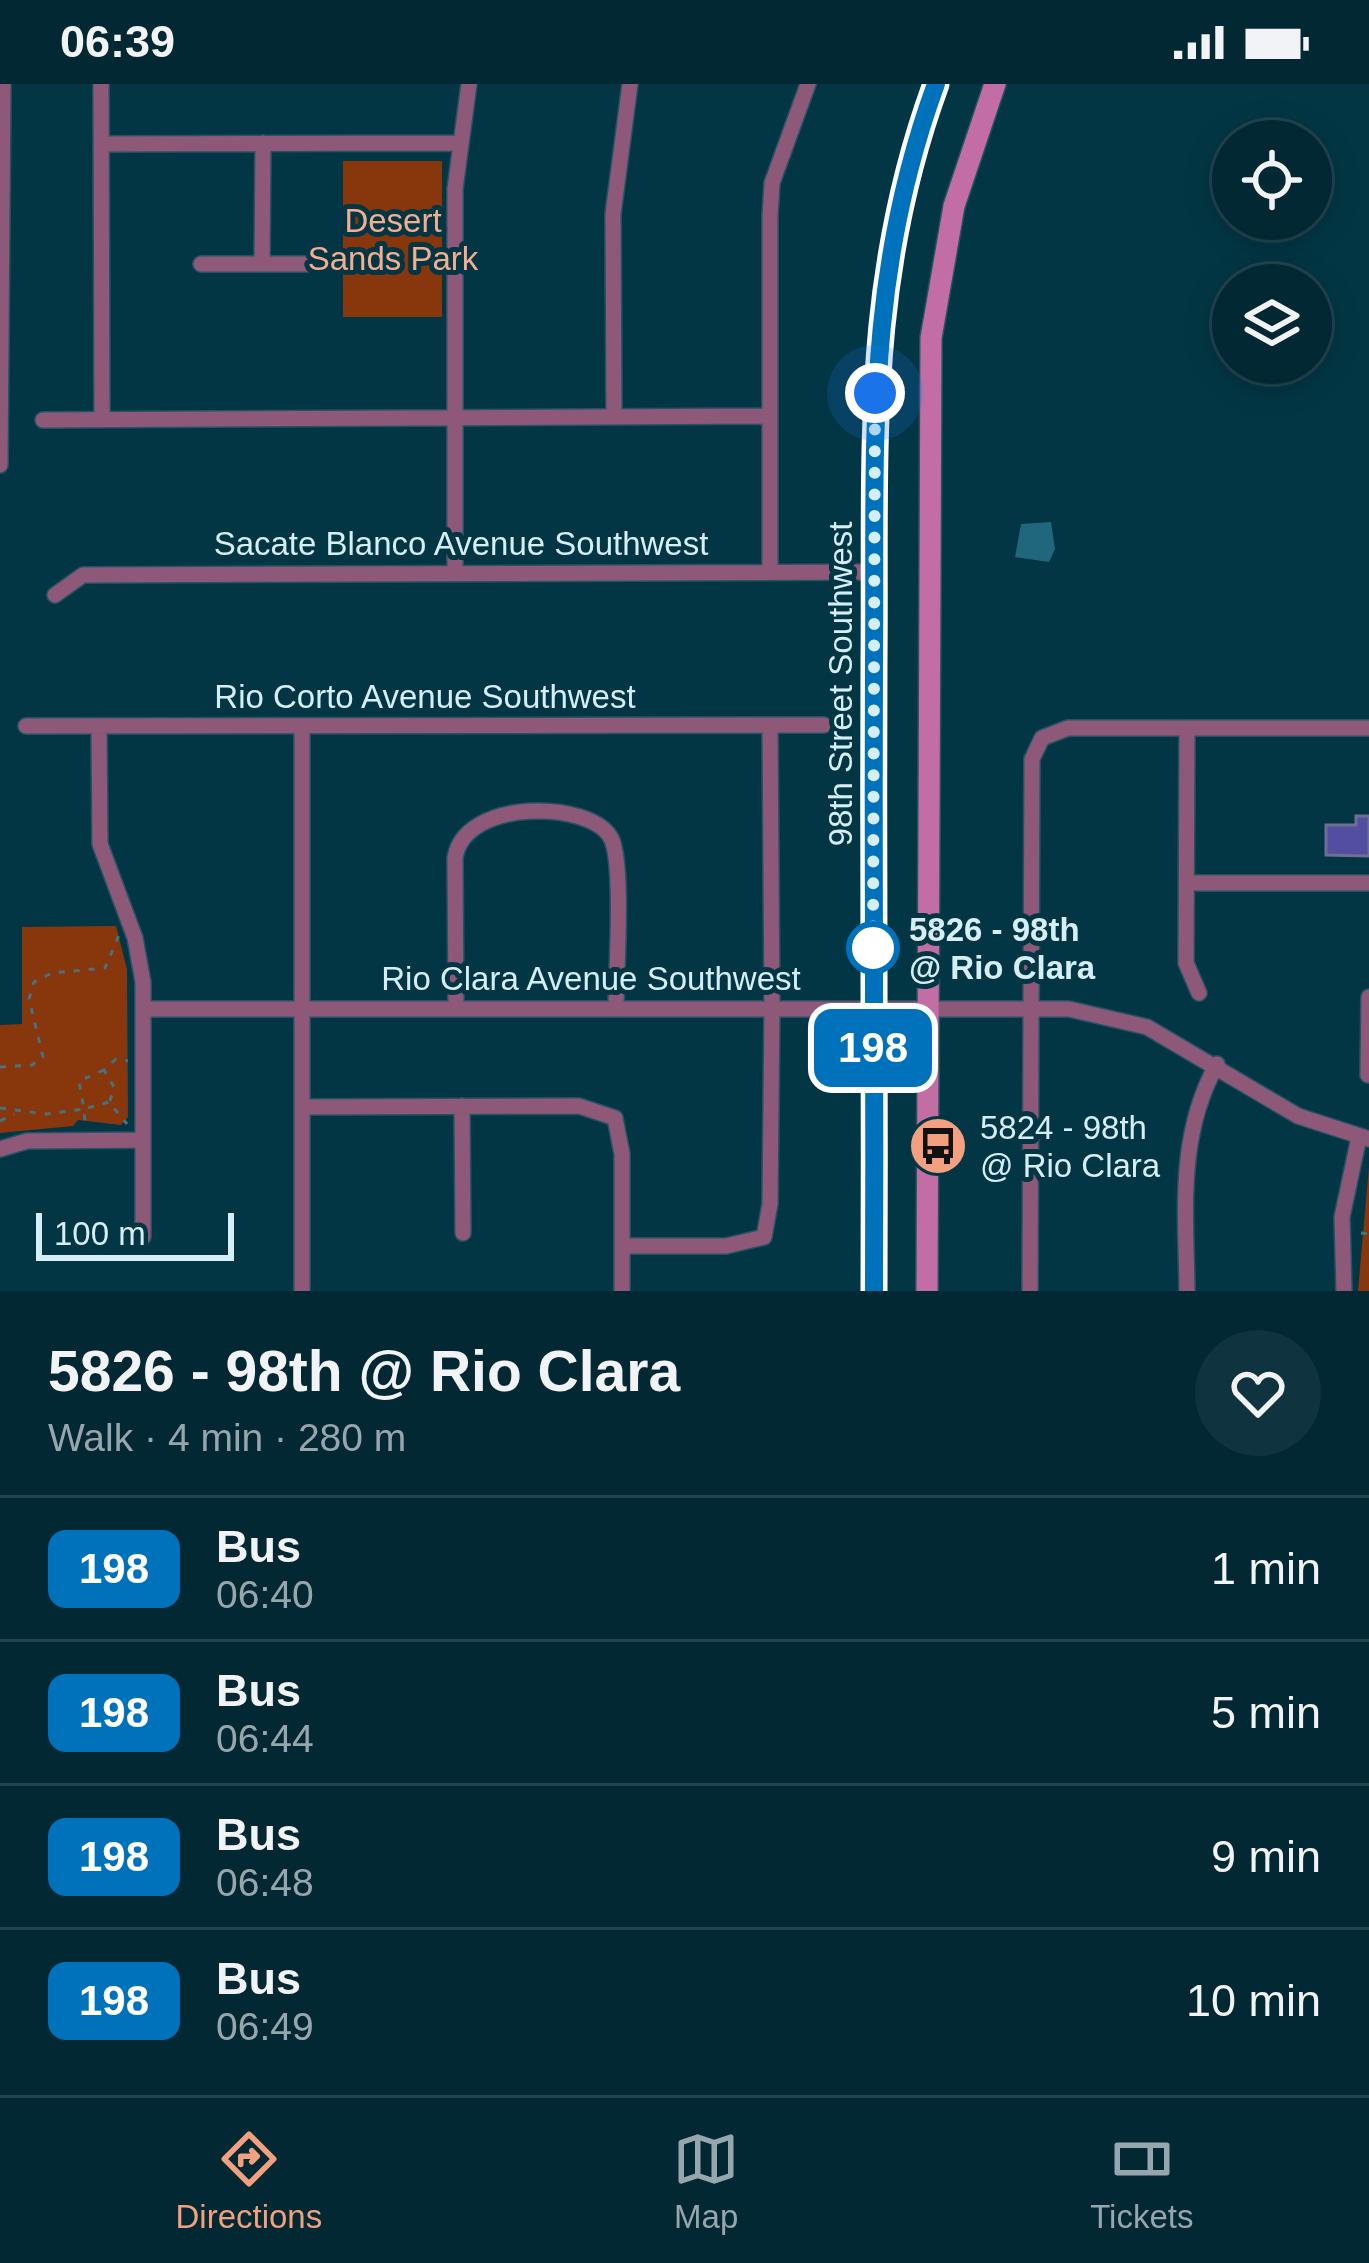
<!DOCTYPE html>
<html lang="en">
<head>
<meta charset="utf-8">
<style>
	:root { --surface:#022833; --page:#10343f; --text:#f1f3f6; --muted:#96a6ac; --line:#23444e; --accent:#f2a07f }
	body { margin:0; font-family:Arial,sans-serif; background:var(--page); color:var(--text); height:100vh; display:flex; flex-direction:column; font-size:45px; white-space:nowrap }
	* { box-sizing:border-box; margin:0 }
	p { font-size:39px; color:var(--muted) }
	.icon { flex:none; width:66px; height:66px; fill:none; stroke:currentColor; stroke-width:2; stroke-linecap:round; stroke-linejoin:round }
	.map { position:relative; height:1207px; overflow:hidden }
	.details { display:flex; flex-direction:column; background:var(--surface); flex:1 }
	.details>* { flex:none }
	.badge { padding:0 24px; border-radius:18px; font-size:42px; line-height:78px }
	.tools { position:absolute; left:1212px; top:36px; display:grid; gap:24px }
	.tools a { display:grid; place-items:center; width:120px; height:120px; border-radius:50%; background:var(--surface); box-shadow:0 6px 30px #0003,0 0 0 3px var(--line); font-size:60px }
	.scale { position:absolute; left:36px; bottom:30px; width:198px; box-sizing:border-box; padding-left:12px; border:6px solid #d6eef7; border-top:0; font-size:33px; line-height:42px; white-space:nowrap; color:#d6eef7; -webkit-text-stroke:9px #033644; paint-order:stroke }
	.you { position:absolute; width:60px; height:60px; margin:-30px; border:9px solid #fff; border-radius:50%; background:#1a73e8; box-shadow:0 0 0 18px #1a73e833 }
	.map>.badge { position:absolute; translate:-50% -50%; box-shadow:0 0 0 6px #fff }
	.round { display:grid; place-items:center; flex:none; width:126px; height:126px; border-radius:63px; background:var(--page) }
	.summary { display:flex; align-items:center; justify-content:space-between; height:204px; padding:0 48px }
	h1 { font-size:57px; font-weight:800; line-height:90px }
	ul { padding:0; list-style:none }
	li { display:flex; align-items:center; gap:36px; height:144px; padding:0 48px; border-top:3px solid var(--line) }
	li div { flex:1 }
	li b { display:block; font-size:45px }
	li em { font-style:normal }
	li .badge { min-width:132px; font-weight:700; text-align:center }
	.status { display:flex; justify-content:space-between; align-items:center; height:84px; padding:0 60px; background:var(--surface); direction:ltr }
	.status svg { height:33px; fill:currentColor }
	.dock { display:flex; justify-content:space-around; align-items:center; height:168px; border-top:3px solid var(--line); background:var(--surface); font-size:33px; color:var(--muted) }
	.dock a { display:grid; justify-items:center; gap:6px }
	.dock .active { color:var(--accent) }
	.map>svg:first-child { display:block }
	.green { fill:#88360c }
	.water { fill:#20667c }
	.building { fill:#534fa0; stroke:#6e6f93; stroke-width:3 }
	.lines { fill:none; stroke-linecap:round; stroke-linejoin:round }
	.street-casing { stroke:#255361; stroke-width:18 }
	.secondary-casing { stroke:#255361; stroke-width:24 }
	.path { stroke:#48727f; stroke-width:3; stroke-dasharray:6 9; stroke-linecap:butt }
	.street { stroke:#8e5879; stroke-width:15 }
	.secondary { stroke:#c26da3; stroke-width:21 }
	.line-casing { stroke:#fff; stroke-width:27 }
	.line { stroke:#0072bc; stroke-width:18 }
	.walk { stroke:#d6eef7; stroke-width:12; stroke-dasharray:0 21.6 }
	.stop-dot { fill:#fff; stroke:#0072bc; stroke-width:6 }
	.labels { text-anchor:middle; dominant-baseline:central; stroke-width:10; stroke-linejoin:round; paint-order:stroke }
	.park-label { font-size:33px; fill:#f5ad90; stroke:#033644 }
	.street-label { font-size:33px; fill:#d6eef7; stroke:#033644 }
	.stop-label { font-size:33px; font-weight:bold; fill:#d6eef7; stroke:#033644; text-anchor:start }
	.poi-label { font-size:33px; fill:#d6eef7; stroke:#033644; text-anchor:start }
</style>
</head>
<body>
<div class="status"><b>06:39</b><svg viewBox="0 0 49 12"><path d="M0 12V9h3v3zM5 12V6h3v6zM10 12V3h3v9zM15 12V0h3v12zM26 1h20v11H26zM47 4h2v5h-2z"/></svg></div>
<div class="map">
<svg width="1369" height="1207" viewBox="0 0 1369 1207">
	<rect width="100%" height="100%" fill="#033644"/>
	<path class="green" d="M343 77H442V233H343Z
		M116 842 127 885 128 1033 121 1041 78 1036 73 1042 0 1049V941L22 940V843Z
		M1369 1083V1207H1358Z"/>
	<path class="water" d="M1051 438 1055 465 1049 478 1015 473 1021 440Z"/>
	<path class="building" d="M1356 732H1369V772L1326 771V741H1356Z"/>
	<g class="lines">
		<defs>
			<path id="street" d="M101 0 102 336
				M102 60 460 59
				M201 180H323
				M262 180 263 59
				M614 333 613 130 630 0
				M43 336 769 332
				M0 381 3 0
				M770 488V132L772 99 808 0
				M455 489V105L469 0
				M55 511 83 491 874 488
				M26 642 824 641
				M99 642 100 760 135 854 143 898V1153
				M302 642V1207
				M1187 645 1186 879 1199 909
				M1187 799H1369
				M456 924 455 774C464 714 590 716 611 754 624 779 616 890 616 924
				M143 925H1069L1147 943 1298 1032 1369 1055
				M1368 991 1369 913
				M462 1022 463 1149
				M302 1023 579 1022 615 1034 622 1070V1207
				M0 1065 27 1057 143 1056
				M622 1162H726L764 1153 770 1120 772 923 770 641
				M1030 1207 1032 675 1042 654 1068 644H1369
				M1187 1207C1186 1127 1177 1052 1217 980
				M1344 1207 1342 1133 1359 1053"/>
			<path id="secondary" d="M874 1207C875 997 874 787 875 577 875 371 864 198 935 0
				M927 1207 931 254 954 122 995 0"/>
		</defs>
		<use href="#street" class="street-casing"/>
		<use href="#secondary" class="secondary-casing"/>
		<path class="path" d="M0 983 32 981 43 973 29 915 34 898 52 889 105 884 119 851
			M104 986 79 997 84 1025 109 1018 127 1040
			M110 1017 114 1003 104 986 116 975 128 977
			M0 1024 46 1030 84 1025 85 1039
			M0 1037 14 1030
			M1361 1149 1369 1150"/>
		<use href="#street" class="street"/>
		<use href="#secondary" class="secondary"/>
	</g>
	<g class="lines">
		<defs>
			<path id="line" d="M874 1207C875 997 873 787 874 577 876 370 863 199 936 0"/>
		</defs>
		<use href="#line" class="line-casing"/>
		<use href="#line" class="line"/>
		<path class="walk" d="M873 864 875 309"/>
	</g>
	<defs>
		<symbol id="bus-disc" viewBox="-11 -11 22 22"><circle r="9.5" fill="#f2a07f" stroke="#033644"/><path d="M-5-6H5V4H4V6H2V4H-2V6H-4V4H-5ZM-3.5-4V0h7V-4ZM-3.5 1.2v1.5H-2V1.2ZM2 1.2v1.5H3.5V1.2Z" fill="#111"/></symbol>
	</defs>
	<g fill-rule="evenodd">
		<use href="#bus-disc" x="905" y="1029" width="66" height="66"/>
	</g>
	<circle class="stop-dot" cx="873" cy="864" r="24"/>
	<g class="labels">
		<g class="park-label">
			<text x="393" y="136">Desert<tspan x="393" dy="38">Sands Park</tspan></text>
		</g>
		<g class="street-label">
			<text x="461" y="459">Sacate Blanco Avenue Southwest</text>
			<text transform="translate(840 600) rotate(-90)">98th Street Southwest</text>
			<text x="425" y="612">Rio Corto Avenue Southwest</text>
			<text x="591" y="894">Rio Clara Avenue Southwest</text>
		</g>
		<g class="stop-label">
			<text x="909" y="845">5826 - 98th<tspan x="909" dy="38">@ Rio Clara</tspan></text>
		</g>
		<g class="poi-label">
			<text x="980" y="1043">5824 - 98th<tspan x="980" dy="38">@ Rio Clara</tspan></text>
		</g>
	</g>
</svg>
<div class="tools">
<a><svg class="icon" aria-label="locate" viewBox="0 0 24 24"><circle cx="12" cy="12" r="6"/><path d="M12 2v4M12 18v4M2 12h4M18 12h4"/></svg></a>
<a><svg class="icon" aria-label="layers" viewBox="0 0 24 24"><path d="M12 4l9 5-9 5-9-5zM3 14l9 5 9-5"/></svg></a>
</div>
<div class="scale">100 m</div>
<div class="you" style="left:875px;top:309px"></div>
<b class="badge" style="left:873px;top:964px;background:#0072bc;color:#fff">198</b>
</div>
<section class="details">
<div class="summary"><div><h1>5826 - 98th @ Rio Clara</h1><p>Walk · 4 min · 280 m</p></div><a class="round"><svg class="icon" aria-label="heart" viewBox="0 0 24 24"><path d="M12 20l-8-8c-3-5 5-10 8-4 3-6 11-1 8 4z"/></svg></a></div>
<ul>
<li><span class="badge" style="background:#0072bc;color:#fff">198</span><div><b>Bus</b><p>06:40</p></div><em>1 min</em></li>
<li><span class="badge" style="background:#0072bc;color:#fff">198</span><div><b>Bus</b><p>06:44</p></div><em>5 min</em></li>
<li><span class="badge" style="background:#0072bc;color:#fff">198</span><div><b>Bus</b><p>06:48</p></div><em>9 min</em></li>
<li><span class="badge" style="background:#0072bc;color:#fff">198</span><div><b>Bus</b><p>06:49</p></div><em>10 min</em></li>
</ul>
</section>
<nav class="dock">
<a class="active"><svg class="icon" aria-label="directions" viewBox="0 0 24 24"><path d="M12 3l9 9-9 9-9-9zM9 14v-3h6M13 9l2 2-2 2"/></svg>Directions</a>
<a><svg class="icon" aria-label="map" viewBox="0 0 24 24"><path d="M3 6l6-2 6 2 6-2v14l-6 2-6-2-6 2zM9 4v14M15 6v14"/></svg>Map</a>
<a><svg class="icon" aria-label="tickets" viewBox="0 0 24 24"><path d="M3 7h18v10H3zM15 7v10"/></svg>Tickets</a>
</nav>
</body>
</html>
